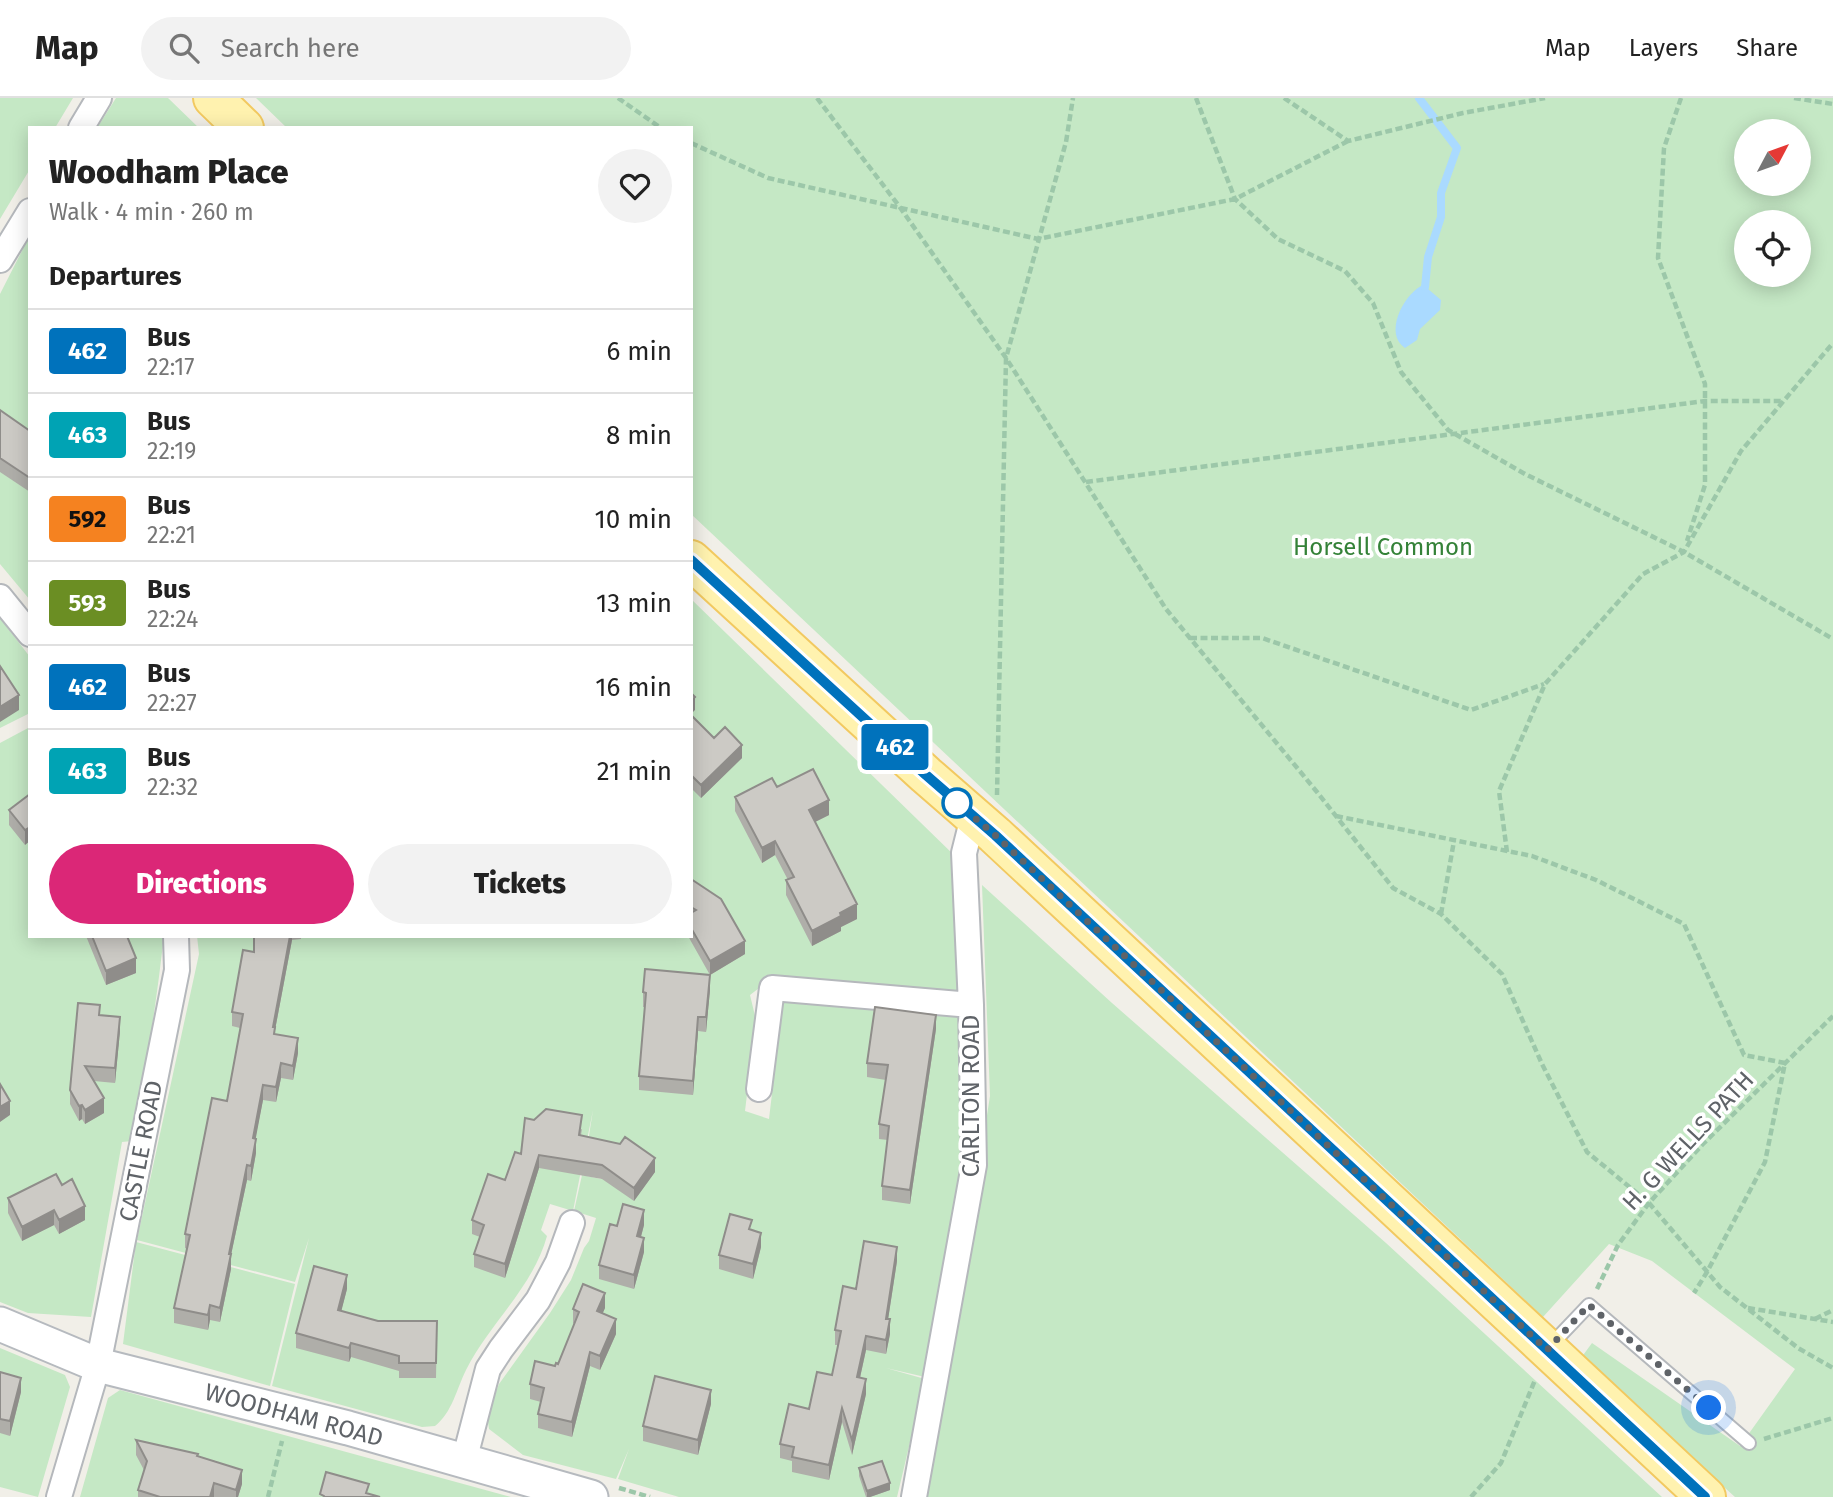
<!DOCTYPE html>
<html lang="en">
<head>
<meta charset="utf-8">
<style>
	:root { --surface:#fff; --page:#f2f2f2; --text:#222; --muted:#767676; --line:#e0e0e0; --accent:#db2777 }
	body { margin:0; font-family:"Fira Sans",sans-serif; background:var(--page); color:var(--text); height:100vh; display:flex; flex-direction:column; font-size:26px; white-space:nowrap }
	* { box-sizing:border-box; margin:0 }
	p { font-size:23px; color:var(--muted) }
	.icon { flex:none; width:38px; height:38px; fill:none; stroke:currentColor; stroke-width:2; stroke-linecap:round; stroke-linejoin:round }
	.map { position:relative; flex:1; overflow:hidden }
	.details { position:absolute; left:28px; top:28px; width:665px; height:812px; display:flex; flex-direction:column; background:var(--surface); border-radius:0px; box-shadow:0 4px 18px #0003 }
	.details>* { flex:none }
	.badge { padding:0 14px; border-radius:5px; font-size:24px; line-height:46px }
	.needle { width:46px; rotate:49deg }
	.controls { position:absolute; left:1734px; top:21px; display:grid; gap:14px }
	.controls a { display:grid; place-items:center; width:77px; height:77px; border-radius:50%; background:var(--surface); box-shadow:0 4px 18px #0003; font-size:35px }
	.you { position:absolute; width:35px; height:35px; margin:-18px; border:5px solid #fff; border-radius:50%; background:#1a73e8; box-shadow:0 0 0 10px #1a73e833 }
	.map>.badge { position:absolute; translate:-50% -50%; box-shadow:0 0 0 4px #fff }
	h2 { padding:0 21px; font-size:26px; line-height:63px }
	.round { display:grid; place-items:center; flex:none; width:74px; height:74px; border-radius:37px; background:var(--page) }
	.overview { display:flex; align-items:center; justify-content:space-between; height:119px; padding:0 21px }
	h1 { font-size:33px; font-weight:800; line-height:52px }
	.primary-button { display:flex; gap:14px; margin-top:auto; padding:14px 21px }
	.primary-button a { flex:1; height:80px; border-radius:42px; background:var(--accent); color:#fff; font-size:28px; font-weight:800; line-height:80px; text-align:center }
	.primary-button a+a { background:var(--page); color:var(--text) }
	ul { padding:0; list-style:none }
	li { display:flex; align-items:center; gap:21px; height:84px; padding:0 21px; border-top:2px solid var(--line) }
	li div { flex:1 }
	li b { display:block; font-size:26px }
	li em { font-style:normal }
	li .badge { min-width:77px; font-weight:700; text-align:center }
	header { display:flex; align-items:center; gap:42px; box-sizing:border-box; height:98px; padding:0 35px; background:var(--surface); border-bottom:2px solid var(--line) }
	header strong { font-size:33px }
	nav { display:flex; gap:38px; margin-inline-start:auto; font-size:24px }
	.search { width:490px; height:63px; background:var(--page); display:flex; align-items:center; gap:18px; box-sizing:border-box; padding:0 24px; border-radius:38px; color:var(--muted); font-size:26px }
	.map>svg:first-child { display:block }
	.green { fill:#c5e8c5; fill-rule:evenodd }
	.water { fill:#aadaff }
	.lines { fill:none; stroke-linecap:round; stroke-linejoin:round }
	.stream { stroke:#aadaff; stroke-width:8 }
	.lane-casing { stroke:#b5b8bc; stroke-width:16 }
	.street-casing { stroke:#b5b8bc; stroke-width:28 }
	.secondary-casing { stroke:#b6babf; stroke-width:37 }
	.primary-casing { stroke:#f2c960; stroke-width:42 }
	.path { stroke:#9cc7a9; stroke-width:4.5; stroke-dasharray:7 3.5; stroke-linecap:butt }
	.lane { stroke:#fff; stroke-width:12 }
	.street { stroke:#fff; stroke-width:24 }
	.secondary { stroke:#fff; stroke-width:33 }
	.primary { stroke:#fff2af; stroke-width:38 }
	.wall { fill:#afaea9 }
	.shaded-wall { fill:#8f8d8a }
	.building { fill:#cccac5; stroke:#8f8d8a; stroke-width:2 }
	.line-casing { stroke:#fff; stroke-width:16 }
	.line { stroke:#0072bc; stroke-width:10 }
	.walk { stroke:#5f6368; stroke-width:7; stroke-dasharray:0 12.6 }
	.stop-dot { fill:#fff; stroke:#0072bc; stroke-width:3.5 }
	.labels { text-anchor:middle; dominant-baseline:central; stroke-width:7; stroke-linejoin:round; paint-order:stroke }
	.park-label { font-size:24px; fill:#348238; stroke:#fff }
	.street-label { font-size:24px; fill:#5f6368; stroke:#fff }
</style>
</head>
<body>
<header>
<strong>Map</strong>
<div class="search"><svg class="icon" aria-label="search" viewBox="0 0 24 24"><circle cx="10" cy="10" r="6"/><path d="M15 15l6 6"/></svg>Search here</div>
<nav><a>Map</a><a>Layers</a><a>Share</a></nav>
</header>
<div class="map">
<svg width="1833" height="1399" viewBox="0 0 1833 1399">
	<rect width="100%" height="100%" fill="#f1efe8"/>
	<path class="green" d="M0 0H73L55 30H30V71L0 121Z
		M116 0H168L199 30H97Z
		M256 0H1833V1399H1735L1581 1260 1592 1245 1740 1348 1795 1271 1652 1163 1609 1146 1543 1219 691 416V30H287ZM1746 33H1799V86H1746ZM1746 124H1799V177H1746Z
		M30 137V502L0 466V196Z
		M691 501 957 760 961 896 784 883 776 877 750 897 756 922 745 1013 769 1021 775 970 777 915 783 905 789 899 961 914 962 1085 925 1279 886 1270 925 1281 897 1399H679L618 1381 629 1351 616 1381 523 1357 489 1331 487 1317 499 1286 550 1215 571 1182 584 1150 589 1143 596 1120 574 1113 582 1077 601 1081 607 1055 587 1050 593 1012 573 1113 550 1106 541 1132 547 1138C533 1189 490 1225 466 1272 457 1290 452 1315 435 1328L422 1329 272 1288 309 1140 295 1184 137 1142 199 856 197 838H691Z
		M0 520 30 559V615L0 630Z
		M30 629V838H164C156 907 146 975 132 1043L122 1044 91 1219 28 1215 0 1204V645Z
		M982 787 1112 905 1386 1145 1662 1399H927L990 998Z
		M136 1144 295 1186 270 1288 123 1246Z
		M0 1250 65 1277 70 1289 38 1399 0 1389Z
		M120 1292 511 1399H80L108 1300Z"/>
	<path class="water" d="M1421 188 1428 191 1441 202 1440 212 1420 231 1417 242 1405 250C1384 236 1402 199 1421 188Z"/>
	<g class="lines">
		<path class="stream" d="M1419 0 1457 50 1441 95V119L1428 159 1425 189"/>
		<defs>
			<path id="lane" d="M1549 1249 1589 1207 1749 1345"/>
			<path id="street" d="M81 30 99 0
				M0 162 30 113
				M0 499 30 536
				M759 991 772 890 971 907
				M464 1363 488 1271 501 1251 538 1202 558 1164 572 1125
				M59 1399 98 1267 177 872 176 838
				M914 1399 974 1067 971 907 964 755 973 719"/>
			<path id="secondary" d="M0 1226 98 1267 348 1330 591 1399"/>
			<path id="primary" d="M213 0 244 30
				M691 462 926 677 995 737 1706 1399"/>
		</defs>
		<use href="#lane" class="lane-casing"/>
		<use href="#street" class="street-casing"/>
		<use href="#secondary" class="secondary-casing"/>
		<use href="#primary" class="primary-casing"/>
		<path class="path" d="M618 0 661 30
			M817 0 899 108 1006 260 1166 511 1317 694 1393 790 1441 816 1502 876 1542 966 1587 1054 1649 1105 1720 1189 1798 1250 1833 1270
			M1196 0 1235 101 1278 141 1345 173 1373 205 1401 274 1448 332 1525 376 1684 454 1833 541
			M1284 0 1348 43 1463 15 1545 0
			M1681 0 1664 50 1658 160 1705 286V387L1687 443
			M1794 0 1833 6
			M691 45 768 80 1038 141 1235 101 1348 43
			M1086 384 1705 303H1784
			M1190 540H1262L1471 612 1544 586
			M997 697 1006 260 1066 44 1073 0
			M1336 718 1532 758 1596 782 1684 826 1744 957 1785 965 1765 1064 1707 1174 1694 1195
			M1507 754 1499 693 1545 586 1643 476 1684 454 1741 353 1833 245
			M1441 816 1454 743
			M1597 1191 1618 1147 1649 1105 1703 1046 1833 918
			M1748 1210 1833 1224
			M1815 1221 1833 1212
			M1764 1341 1833 1320
			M619 1390 650 1399
			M268 1399 282 1343
			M1471 1399 1501 1365 1535 1282"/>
		<use href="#lane" class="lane"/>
		<use href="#street" class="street"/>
		<use href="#secondary" class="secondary"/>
		<use href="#primary" class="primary"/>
	</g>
	<path class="wall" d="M0 312 30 333V394L0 374Z
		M691 617 714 640 742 660 701 700 691 690Z
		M777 689 829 717 815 724 857 821 841 829V833L812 848 786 797V782H788L775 757 762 765 735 713V699Z
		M30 696 25 747 9 727V712Z
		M691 781 745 856 710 877 688 838H691Z
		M86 838H127L136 875 106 887Z
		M253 838H301V841L292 842 275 932V936L298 955 293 982 281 980 276 1004 263 1002 255 1041 256 1055 251 1083 247 1082 231 1157V1171L220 1224 210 1222 208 1232 174 1225V1210L187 1151 185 1150V1136L227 1003 240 930 232 928V914L254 854Z
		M710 892 706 934 698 933 693 997 639 992V978L645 909H643V894Z
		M100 917 120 933 115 985 94 983 104 1015 85 1026 82 1021 79 1023 70 1006V992Z
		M936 931 910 1106 882 1102V1088L888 1042 879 1041V1026L886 982 867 979V965Z
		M582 1031 581 1037 655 1074 634 1103 602 1081 539 1070 505 1180 474 1169V1156L480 1139 472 1136V1122L505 1082 521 1056Z
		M62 1087 85 1122 59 1136 54 1127 22 1143 8 1115V1100Z
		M644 1127 641 1139 644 1154 634 1191 599 1181V1167L617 1128Z
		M752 1132 761 1149 753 1181 719 1171V1157Z
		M897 1163 888 1221 890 1236 886 1256 866 1252 860 1280 866 1296 852 1357 842 1324 829 1382 792 1374V1363L780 1360V1346L809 1311 832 1277 838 1247H835V1232L856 1191Z
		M347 1191 341 1213 378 1223H437L436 1280H399V1273L351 1259 349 1264 296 1250V1235Z
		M605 1210 602 1216 616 1236 600 1272 590 1268 572 1339 538 1330V1316L541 1304 530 1301V1286L558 1266 574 1226 573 1225V1211Z
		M0 1274 21 1294 10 1338 0 1335Z
		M711 1306 698 1357 643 1343V1328Z
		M136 1342 198 1358 242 1386 238 1399H138V1392L144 1372 136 1357Z
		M859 1370 890 1392 870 1399H866L859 1378Z"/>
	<path class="shaded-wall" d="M19 597V612L0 624V609Z
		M695 599V612L691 616V603Z
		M742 647V660L701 700V687Z
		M829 702V717L809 727V712Z
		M30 729V743L25 747V732Z
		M775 743V757L762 765V750Z
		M857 806V821L841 829V833L812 848V833L840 815Z
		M290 838H292V842L275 932V943L273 929Z
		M745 843V856L710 877V863Z
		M136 860V875L106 887V873Z
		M710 877V892L706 934V919Z
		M936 917V931L910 1106V1092Z
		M120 919V933L115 985V970Z
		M698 919V933L693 997V983Z
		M298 940V955L293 982V968Z
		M281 965V980L276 1004V989Z
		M263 987V1002L253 1055V1040Z
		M104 1000V1015L85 1026V1012Z
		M10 1003V1017L0 1024V1009Z
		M82 1007V1021L79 1023V1008Z
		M256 1041V1055L251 1083V1068Z
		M539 1057V1070L505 1180V1166Z
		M655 1060V1074L634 1103V1090Z
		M247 1067V1082L231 1157V1171L220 1224V1210L229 1156Z
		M85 1108V1122L59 1136V1122Z
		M54 1112V1127L22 1143V1129Z
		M644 1112V1127L637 1153V1138Z
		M761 1135V1149L753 1181V1166Z
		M644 1140V1154L634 1191V1177Z
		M897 1149V1163L886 1235V1221Z
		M347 1177V1191L338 1226V1212Z
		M605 1195V1210L597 1228V1213Z
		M210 1207V1222L208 1232V1217Z
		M616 1221V1236L600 1272V1258Z
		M890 1221V1236L886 1256V1242Z
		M866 1238V1252L857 1293V1279Z
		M351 1245V1259L349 1264V1250Z
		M590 1254V1268L572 1339V1324Z
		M21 1280V1294L10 1338V1323Z
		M866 1281V1296L852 1357V1342Z
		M711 1292V1306L698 1357V1342Z
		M842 1310V1324L829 1382V1367Z
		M242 1372V1386L238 1399H236V1392Z
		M214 1385V1399H210Z
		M890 1385V1392L870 1399H867V1393Z"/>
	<path class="building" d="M0 312 30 333V380L0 360Z
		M0 568 19 597 0 609Z
		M691 595 695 599 691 603Z
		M691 617 714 640 725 629 742 647 701 687 691 677Z
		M813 671 829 702 809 712 857 806 840 815 841 818 812 833 786 782 794 779 775 743 762 750 735 699 772 680 777 689Z
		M30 696V729L25 732 9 712Z
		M691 781 721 801 745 843 710 863 691 830V815L696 812 691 809Z
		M92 838H127L136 860 106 873Z
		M254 838H290L273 929H275L274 936 298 940 293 968 281 965 276 989 263 987 253 1040 256 1041 251 1068 247 1067 229 1156H231L220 1210 210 1207 208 1217 174 1210 190 1137 185 1136 212 1000 227 1003 243 916 232 914 243 852 254 854Z
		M645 871 710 877 706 919H698L693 983 639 978 646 895 643 894Z
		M78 905 100 907 99 917 120 919 115 970 85 968 104 1000 85 1012 82 1007 79 1008 70 992Z
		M875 909 936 917 910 1092 882 1088 889 1028 879 1026 888 967 867 965Z
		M0 986 10 1003 0 1009Z
		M546 1011 582 1017 579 1037 620 1046 625 1039 655 1060 634 1090 602 1067 539 1057 505 1166 474 1156 484 1127 472 1122 488 1076 505 1082 515 1054 521 1056 525 1020 534 1022Z
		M56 1076 62 1087 72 1081 85 1108 59 1122 54 1112 22 1129 8 1100Z
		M623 1106 644 1112 637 1138 644 1140 634 1177 599 1167 610 1126 617 1128Z
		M730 1116 752 1122 749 1131 761 1135 753 1166 719 1157Z
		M864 1143 897 1149 886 1221H890L886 1242 866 1238 857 1279 866 1281 852 1342 842 1310 829 1367 792 1359 794 1349 780 1346 789 1306 809 1311 817 1274 832 1277 841 1233 835 1232 843 1188 856 1191Z
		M314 1168 347 1177 338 1212 378 1223H437L436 1265H399V1258L351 1245 349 1250 296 1235Z
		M583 1186 605 1195 597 1213 616 1221 600 1258 590 1254 572 1324 538 1316 544 1290 530 1286 535 1263 555 1268 556 1265 558 1266 579 1214 573 1211Z
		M0 1274 21 1280 10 1323 0 1321Z
		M655 1278 711 1292 698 1342 643 1328Z
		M136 1342 198 1356 197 1358 242 1372 236 1392 214 1385 210 1399H160L138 1392 147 1363Z
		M882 1363 890 1385 867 1393 859 1370Z
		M326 1374 369 1386 366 1395 380 1399H324V1398L320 1396Z"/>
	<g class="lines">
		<defs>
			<path id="line" d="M691 462 926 677 995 737 1705 1399"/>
		</defs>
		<use href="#line" class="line-casing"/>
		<use href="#line" class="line"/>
		<path class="walk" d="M957 705 995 737 1547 1252 1589 1207 1709 1310"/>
	</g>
	<circle class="stop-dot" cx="957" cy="705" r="14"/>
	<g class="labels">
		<g class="park-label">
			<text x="1383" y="449">Horsell Common</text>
		</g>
		<g class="street-label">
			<text transform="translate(971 998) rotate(-90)">CARLTON ROAD</text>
			<text transform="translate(1688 1043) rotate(-47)">H. G WELLS PATH</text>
			<text transform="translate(141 1053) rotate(-79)">CASTLE ROAD</text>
			<text transform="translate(294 1317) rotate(15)">WOODHAM ROAD</text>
		</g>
	</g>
</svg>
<div class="controls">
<a><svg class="needle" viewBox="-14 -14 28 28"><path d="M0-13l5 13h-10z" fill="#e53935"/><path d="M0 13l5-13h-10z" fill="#767676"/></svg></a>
<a><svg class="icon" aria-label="locate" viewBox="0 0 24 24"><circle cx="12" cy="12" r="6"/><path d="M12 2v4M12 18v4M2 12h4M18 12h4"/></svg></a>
</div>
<div class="you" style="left:1709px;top:1310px"></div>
<b class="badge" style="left:895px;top:649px;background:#0072bc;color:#fff">462</b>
<section class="details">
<div class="overview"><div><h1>Woodham Place</h1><p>Walk · 4 min · 260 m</p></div><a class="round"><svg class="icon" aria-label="heart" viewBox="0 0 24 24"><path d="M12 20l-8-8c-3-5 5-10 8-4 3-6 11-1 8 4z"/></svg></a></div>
<h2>Departures</h2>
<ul>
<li><span class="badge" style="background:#0072bc;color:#fff">462</span><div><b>Bus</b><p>22:17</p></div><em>6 min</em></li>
<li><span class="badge" style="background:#00a3b4;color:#fff">463</span><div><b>Bus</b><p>22:19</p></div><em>8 min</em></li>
<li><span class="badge" style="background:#f58220;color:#111">592</span><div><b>Bus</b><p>22:21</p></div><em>10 min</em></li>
<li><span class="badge" style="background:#6b8e23;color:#fff">593</span><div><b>Bus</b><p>22:24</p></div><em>13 min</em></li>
<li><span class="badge" style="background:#0072bc;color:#fff">462</span><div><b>Bus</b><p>22:27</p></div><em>16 min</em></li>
<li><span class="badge" style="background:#00a3b4;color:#fff">463</span><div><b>Bus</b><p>22:32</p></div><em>21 min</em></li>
</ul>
<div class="primary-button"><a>Directions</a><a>Tickets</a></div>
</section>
</div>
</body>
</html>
